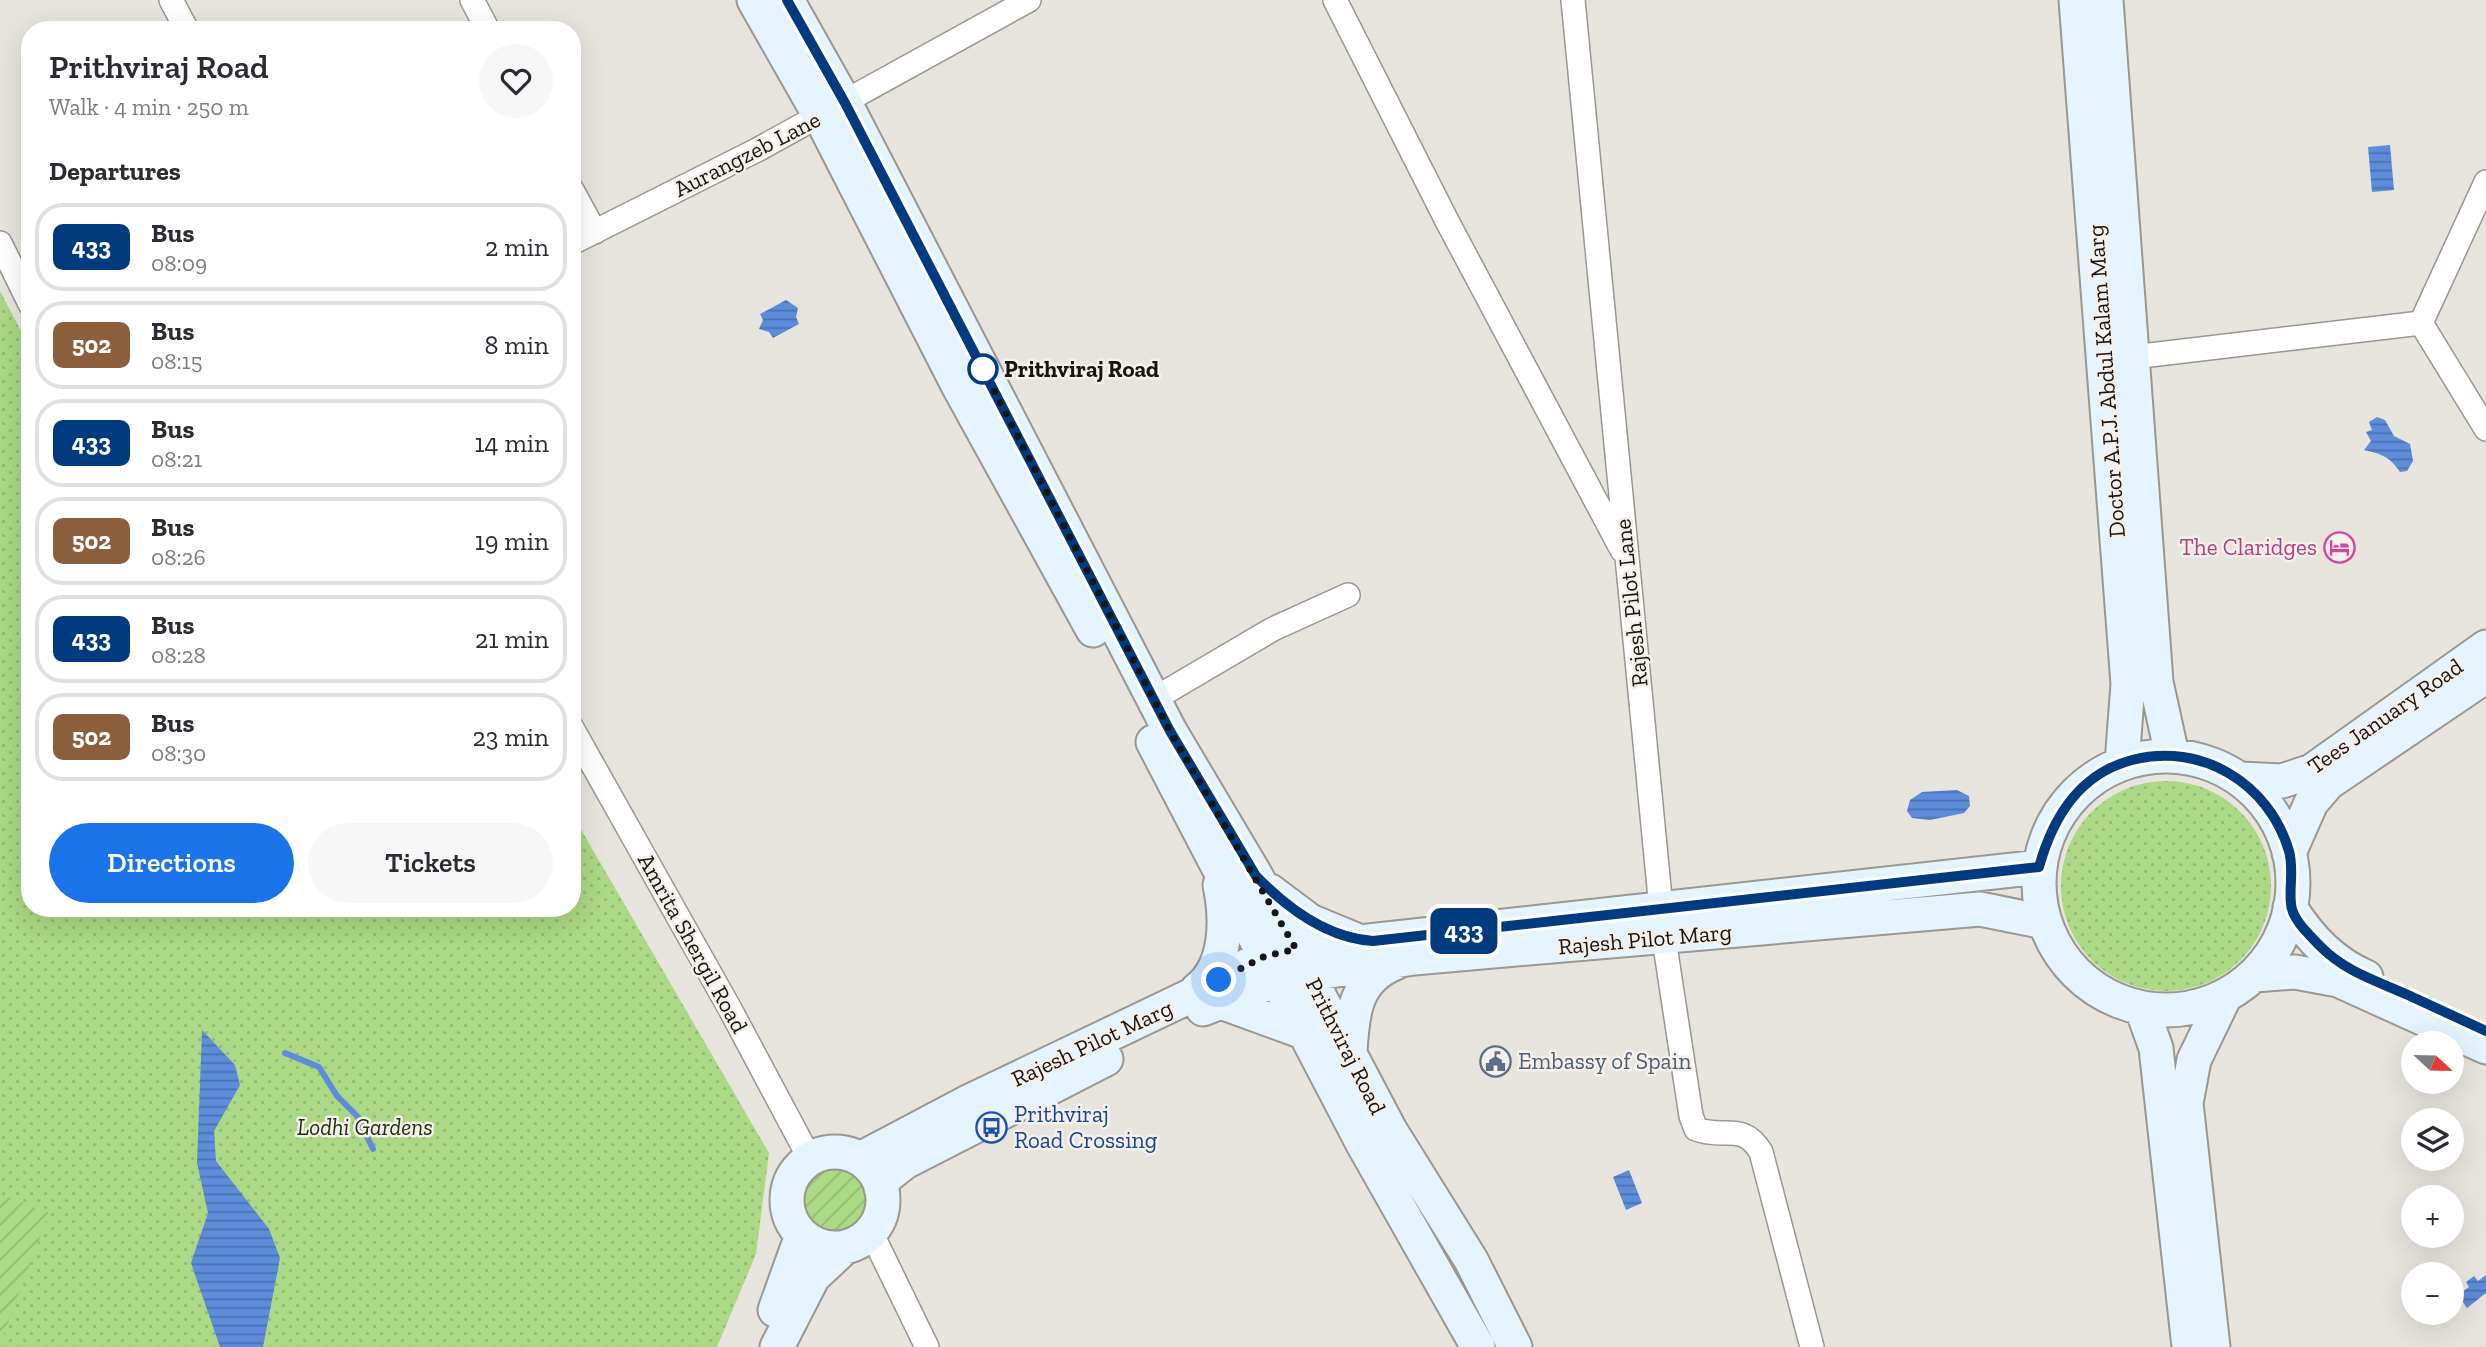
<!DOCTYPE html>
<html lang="en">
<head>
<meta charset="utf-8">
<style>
	:root { --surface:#fff; --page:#f7f7f7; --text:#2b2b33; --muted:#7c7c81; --line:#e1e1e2; --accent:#1a73e8 }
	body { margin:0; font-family:"Zilla Slab",serif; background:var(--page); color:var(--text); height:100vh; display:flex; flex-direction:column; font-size:26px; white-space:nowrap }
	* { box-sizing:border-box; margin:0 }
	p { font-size:23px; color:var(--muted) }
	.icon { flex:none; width:38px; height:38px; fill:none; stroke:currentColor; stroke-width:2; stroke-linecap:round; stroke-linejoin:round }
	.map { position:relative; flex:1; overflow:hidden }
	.drawer { position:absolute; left:21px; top:21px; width:560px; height:896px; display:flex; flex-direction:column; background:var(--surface); border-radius:28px; box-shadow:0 7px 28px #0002 }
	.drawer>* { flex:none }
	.badge { padding:0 14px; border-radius:10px; font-size:24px; line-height:46px }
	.needle { width:46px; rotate:112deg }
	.tools { position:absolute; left:2401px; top:1031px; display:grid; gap:14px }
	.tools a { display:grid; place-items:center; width:63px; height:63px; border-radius:50%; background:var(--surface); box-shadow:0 7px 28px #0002; font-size:35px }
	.you { position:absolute; width:35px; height:35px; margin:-18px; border:5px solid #fff; border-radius:50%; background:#1a73e8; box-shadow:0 0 0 10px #1a73e833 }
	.map>.badge { position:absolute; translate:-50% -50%; box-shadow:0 0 0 4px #fff }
	h2 { padding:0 28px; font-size:26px; line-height:63px }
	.round { display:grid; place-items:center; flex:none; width:74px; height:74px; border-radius:37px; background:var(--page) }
	.head { display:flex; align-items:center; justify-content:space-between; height:119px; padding:0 28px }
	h1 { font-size:33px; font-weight:600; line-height:52px }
	.cta { display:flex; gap:14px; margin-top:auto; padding:14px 28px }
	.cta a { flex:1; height:80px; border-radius:42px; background:var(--accent); color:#fff; font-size:28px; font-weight:600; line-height:80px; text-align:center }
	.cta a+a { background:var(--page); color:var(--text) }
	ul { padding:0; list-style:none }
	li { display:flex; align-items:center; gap:21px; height:88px; margin:0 14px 10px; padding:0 14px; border:4px solid var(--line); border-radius:28px }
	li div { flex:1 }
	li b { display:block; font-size:26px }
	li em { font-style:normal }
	li .badge { min-width:77px; font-weight:700; text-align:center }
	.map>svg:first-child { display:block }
	.park { fill:url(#park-dots) }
	.garden { fill:url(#garden-furrows) }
	.water { fill:url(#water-rules) }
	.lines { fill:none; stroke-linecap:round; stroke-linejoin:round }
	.stream { stroke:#5c8cda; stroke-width:6 }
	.minor-casing { stroke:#9a9690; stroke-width:26 }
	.secondary-casing { stroke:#9a9690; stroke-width:37 }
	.minor { stroke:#fff; stroke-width:23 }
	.secondary { stroke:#e5f3fc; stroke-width:33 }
	.line-casing { stroke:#fff; stroke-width:16 }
	.line { stroke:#003b80; stroke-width:10 }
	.walk { stroke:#181614; stroke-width:7; stroke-dasharray:0 12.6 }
	.stop-dot { fill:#fff; stroke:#003b80; stroke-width:3.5 }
	.labels { text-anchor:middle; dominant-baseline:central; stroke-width:5; stroke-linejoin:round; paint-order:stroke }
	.street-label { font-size:23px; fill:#181614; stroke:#f5f0ea }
	.stop-label { font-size:23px; font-weight:bold; fill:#181614; stroke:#f5f0ea; text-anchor:start }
	.hotel-label { font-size:23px; fill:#b23c85; stroke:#f5f0ea; text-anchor:end }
	.service-label { font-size:23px; fill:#4e5e75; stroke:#f5f0ea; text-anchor:start }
	.transit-label { font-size:23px; fill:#164399; stroke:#f5f0ea; text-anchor:start }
	.park-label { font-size:23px; font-style:italic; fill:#1e300b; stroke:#f5f0ea }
</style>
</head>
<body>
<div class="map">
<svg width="2486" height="1347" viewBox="0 0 2486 1347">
	<defs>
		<pattern id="park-dots" width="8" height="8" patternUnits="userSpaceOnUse" patternTransform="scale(1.75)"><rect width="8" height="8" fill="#abd884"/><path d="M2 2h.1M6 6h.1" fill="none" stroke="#92b971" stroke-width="1.8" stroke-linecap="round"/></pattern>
		<pattern id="garden-furrows" width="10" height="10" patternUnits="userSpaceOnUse" patternTransform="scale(1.75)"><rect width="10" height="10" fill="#abd884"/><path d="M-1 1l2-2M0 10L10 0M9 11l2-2" fill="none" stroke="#92b971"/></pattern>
		<pattern id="water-rules" width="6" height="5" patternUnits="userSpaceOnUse" patternTransform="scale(1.75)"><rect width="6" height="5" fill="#5c8cda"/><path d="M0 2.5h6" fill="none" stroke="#4b71b0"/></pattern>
	</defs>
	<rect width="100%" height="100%" fill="#e7e3dd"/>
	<path class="park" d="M0 291 30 348V908H572V814L769 1153 756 1254 717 1347H0Z
		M2061 886a105 105 0 1 1 210 0a105 105 0 1 1-210 0Z"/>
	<path class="garden" d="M794 1201a38 38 0 1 1 76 0a38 38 0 1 1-76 0Z
		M0 1194 49 1213 0 1344Z"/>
	<path class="water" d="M2390 145 2394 190 2372 192 2368 147Z
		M786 300 798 308 796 317 799 324 773 338 769 332 759 329 763 320 760 314Z
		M2377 417 2385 420 2394 436 2410 444 2413 461 2407 471 2400 472C2390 457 2382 454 2364 450L2371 441 2366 432 2372 430 2369 422Z
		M1957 790 1969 796 1970 806 1964 813 1930 820 1912 818 1907 811 1910 800 1922 792Z
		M202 1030 235 1065 240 1085 214 1131 216 1161 269 1229 280 1258 263 1347H220L191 1263 208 1213 197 1163Z
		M1629 1170 1642 1203 1626 1210 1613 1177Z
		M2486 1275V1293L2467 1308 2458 1295 2469 1287 2466 1282 2474 1276 2478 1281Z"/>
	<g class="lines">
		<path class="stream" d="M285 1053 319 1067 337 1096 357 1116 373 1149"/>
		<defs>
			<path id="minor" d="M171 0 187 30
				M472 0 488 30
				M1335 0 1447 221 1622 550
				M1573 0 1664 939 1691 1116 1696 1129C1724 1140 1742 1121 1761 1152L1812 1347
				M2486 182 2421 323 2486 429
				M572 190 595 232
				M0 243 30 304
				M572 243 757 150 1029 0
				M2133 357 2421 323
				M1154 699 1273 629 1348 595
				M572 728 730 1009 810 1159
				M871 1232 927 1347"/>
			<path id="secondary" d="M754 0 820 116 959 387 1093 630
				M787 0 845 103 1170 731 1256 876 1390 1130 1471 1260 1515 1347
				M2076 0 2128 684 2122 763
				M2106 0 2156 682 2172 755
				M1153 742 1363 1144 1478 1347
				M2039 883a127 127 0 1 1 254 0a127 127 0 1 1-254 0Z
				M2240 779 2282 781 2312 771 2486 647
				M2289 853 2311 803 2328 783 2486 676
				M1270 891 1310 921 1356 940
				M2290 907C2309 938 2333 963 2366 977
				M2254 975 2295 972 2338 980 2486 1047
				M1197 990C1228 966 1227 919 1220 885
				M1221 1002 1306 1033
				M1203 1009 1279 979 1414 958 1980 909 2044 922
				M2142 1009 2156 1048 2189 1347
				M1350 1053C1352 1013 1355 979 1395 963
				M787 1200a48 48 0 1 1 96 0a48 48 0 1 1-96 0Z
				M860 1159 966 1103 1184 999 1265 956 1296 949 2039 867
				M881 1188 886 1177 905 1162 1106 1059
				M775 1310 802 1235
				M777 1347 813 1277 845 1247
				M2213 1347 2186 1103 2194 1060 2225 996"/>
		</defs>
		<use href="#minor" class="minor-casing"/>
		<use href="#secondary" class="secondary-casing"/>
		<use href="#minor" class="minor"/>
		<use href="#secondary" class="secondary"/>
	</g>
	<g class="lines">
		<defs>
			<path id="line" d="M787 0 845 103 1170 731 1256 876C1287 908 1326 938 1373 941L2039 867C2053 817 2079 774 2132 760 2201 742 2269 783 2289 851 2294 869 2289 886 2291 904 2292 920 2311 936 2321 947 2346 972 2377 981 2408 995 2434 1007 2460 1019 2486 1031"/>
		</defs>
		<use href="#line" class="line-casing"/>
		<use href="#line" class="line"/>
		<path class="walk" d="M983 369 1170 731 1296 949 1265 956 1219 980"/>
	</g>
	<defs>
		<symbol id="hotel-ring" viewBox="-11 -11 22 22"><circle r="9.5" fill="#f5f0ea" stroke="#d1479c" stroke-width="1.5"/><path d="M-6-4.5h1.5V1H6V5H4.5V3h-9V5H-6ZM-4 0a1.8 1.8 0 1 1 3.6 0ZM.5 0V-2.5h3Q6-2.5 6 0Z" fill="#d1479c"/></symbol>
		<symbol id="civic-ring" viewBox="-11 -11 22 22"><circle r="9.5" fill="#f5f0ea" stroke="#5c6f8a" stroke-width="1.5"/><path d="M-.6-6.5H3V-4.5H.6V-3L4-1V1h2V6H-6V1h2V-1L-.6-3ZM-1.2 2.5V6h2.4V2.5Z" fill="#5c6f8a"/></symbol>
		<symbol id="bus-ring" viewBox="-11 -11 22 22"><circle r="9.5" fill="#f5f0ea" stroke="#1a4fb4" stroke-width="1.5"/><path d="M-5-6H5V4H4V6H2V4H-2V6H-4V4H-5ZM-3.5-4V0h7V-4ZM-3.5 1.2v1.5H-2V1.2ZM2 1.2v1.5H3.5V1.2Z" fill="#1a4fb4"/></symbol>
	</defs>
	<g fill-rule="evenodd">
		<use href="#hotel-ring" x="2322" y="530" width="35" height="35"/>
		<use href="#civic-ring" x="1478" y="1044" width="35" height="35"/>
		<use href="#bus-ring" x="974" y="1110" width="35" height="35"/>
	</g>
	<circle class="stop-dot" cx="983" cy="369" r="14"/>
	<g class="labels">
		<g class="street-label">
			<text transform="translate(747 154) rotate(-27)">Aurangzeb Lane</text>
			<text transform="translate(2106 381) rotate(-94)">Doctor A.P.J. Abdul Kalam Marg</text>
			<text transform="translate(1631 603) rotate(-96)">Rajesh Pilot Lane</text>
			<text transform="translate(2385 716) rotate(-35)">Tees January Road</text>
			<text transform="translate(1645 939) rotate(-5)">Rajesh Pilot Marg</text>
			<text transform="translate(693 943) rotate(61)">Amrita Shergil Road</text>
			<text transform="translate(1092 1043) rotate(-25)">Rajesh Pilot Marg</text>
			<text transform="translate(1346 1046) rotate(63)">Prithviraj Road</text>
		</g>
		<g class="stop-label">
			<text x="1004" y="369">Prithviraj Road</text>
		</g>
		<g class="hotel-label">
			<text x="2317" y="547">The Claridges</text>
		</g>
		<g class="service-label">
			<text x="1518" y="1061">Embassy of Spain</text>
		</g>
		<g class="transit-label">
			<text x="1014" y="1114">Prithviraj<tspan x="1014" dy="26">Road Crossing</tspan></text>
		</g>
		<g class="park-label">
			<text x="365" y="1127">Lodhi Gardens</text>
		</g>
	</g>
</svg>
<div class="tools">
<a><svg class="needle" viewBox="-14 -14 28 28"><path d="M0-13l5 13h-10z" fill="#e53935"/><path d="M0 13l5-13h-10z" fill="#7c7c81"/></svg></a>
<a><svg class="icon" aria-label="layers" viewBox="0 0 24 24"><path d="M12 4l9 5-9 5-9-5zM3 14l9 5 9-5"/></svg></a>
<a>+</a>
<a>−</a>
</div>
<div class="you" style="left:1219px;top:980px"></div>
<b class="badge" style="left:1464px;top:931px;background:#003b80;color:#fff">433</b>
<section class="drawer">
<div class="head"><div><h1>Prithviraj Road</h1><p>Walk · 4 min · 250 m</p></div><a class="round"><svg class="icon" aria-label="heart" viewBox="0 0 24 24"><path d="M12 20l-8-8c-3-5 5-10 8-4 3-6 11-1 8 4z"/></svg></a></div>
<h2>Departures</h2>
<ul>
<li><span class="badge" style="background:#003b80;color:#fff">433</span><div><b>Bus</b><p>08:09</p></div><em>2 min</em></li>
<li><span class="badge" style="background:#8b5e3c;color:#fff">502</span><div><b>Bus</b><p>08:15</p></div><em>8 min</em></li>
<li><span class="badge" style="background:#003b80;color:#fff">433</span><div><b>Bus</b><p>08:21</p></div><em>14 min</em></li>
<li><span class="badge" style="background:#8b5e3c;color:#fff">502</span><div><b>Bus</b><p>08:26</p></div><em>19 min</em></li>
<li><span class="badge" style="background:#003b80;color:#fff">433</span><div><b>Bus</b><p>08:28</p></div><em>21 min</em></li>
<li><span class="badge" style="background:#8b5e3c;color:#fff">502</span><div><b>Bus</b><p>08:30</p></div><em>23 min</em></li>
</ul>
<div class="cta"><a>Directions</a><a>Tickets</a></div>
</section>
</div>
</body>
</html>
